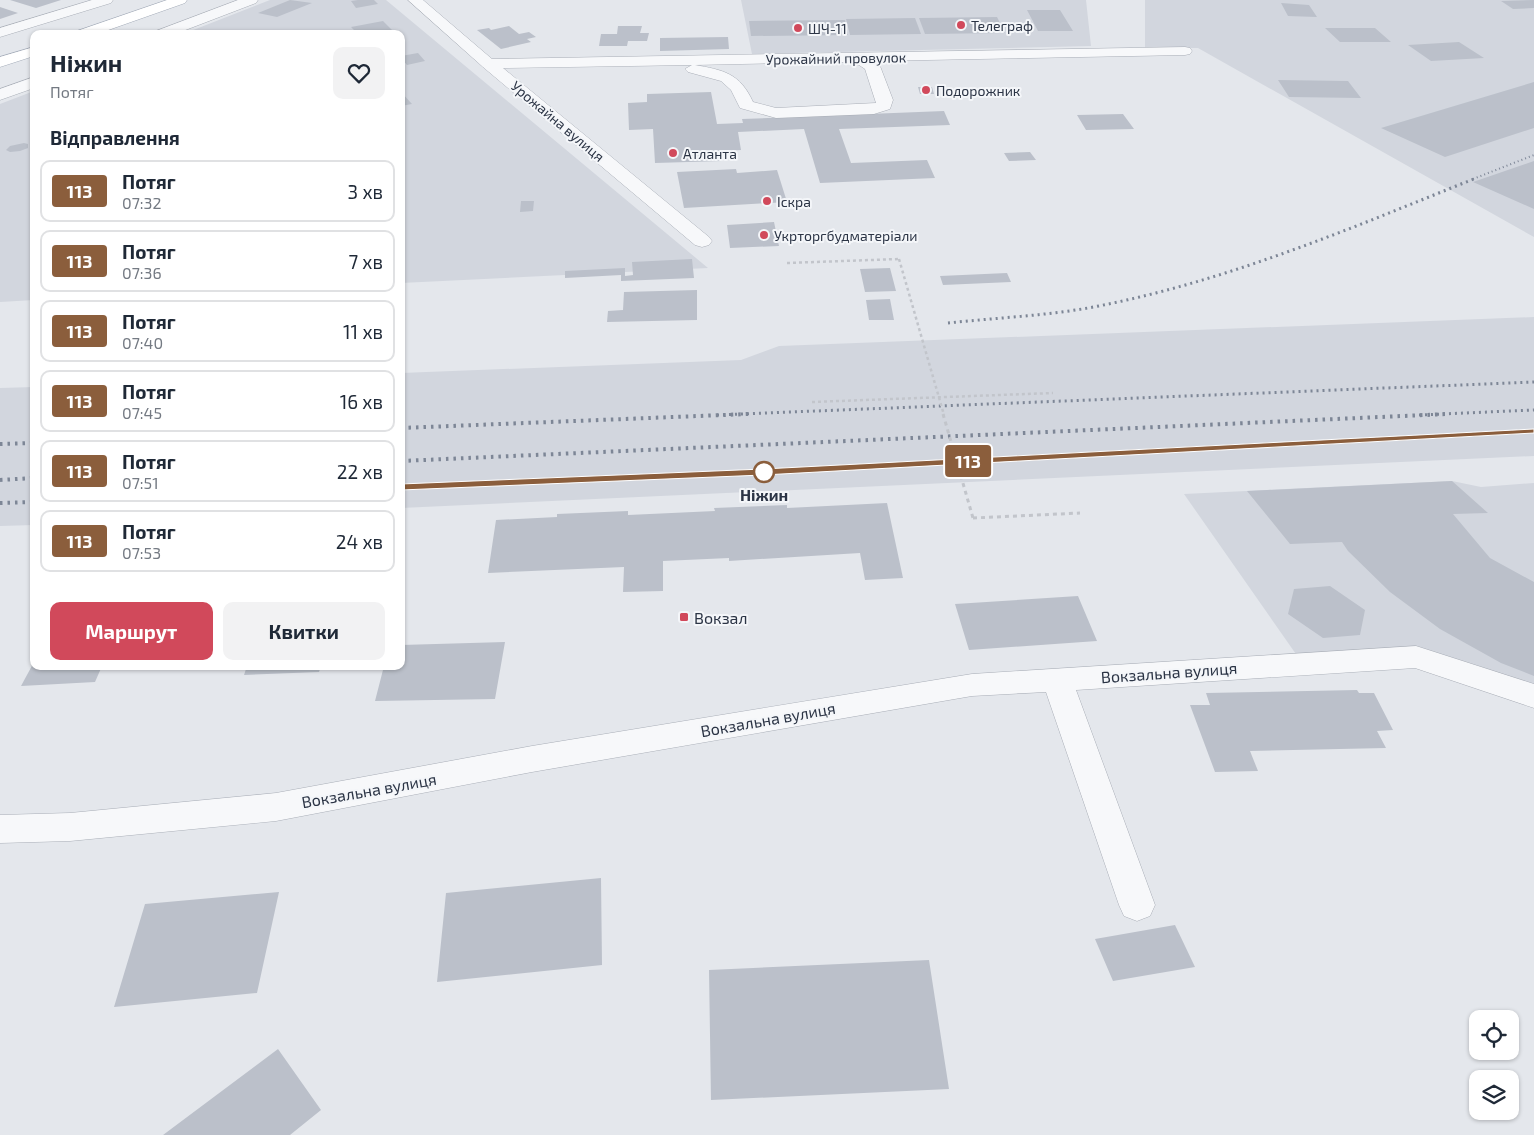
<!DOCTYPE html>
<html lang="uk">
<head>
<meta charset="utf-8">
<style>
	:root { --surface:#fff; --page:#f2f2f3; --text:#1f2937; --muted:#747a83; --line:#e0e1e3; --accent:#d1495b }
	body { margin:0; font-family:"Exo 2",sans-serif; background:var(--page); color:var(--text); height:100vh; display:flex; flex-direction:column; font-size:19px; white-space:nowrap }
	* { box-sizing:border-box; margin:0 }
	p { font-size:16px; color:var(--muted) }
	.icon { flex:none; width:28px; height:28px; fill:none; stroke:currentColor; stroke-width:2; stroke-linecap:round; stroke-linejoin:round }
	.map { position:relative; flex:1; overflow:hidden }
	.drawer { position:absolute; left:30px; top:30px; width:375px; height:640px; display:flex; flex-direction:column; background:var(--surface); border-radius:10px; box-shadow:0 1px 4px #0004 }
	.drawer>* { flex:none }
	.badge { padding:0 10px; border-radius:4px; font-size:18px; line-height:32px }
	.fabs { position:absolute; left:1469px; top:1010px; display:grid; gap:10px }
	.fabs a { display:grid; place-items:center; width:50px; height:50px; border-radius:10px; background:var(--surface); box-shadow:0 1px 4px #0004; font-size:25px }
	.map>.badge { position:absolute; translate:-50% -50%; box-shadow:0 0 0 2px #fff }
	h2 { padding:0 20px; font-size:19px; line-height:45px }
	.round { display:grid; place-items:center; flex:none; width:52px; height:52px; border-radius:10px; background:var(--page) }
	.headline { display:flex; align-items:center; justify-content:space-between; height:85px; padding:0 20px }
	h1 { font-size:24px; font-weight:700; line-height:38px }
	.button { display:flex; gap:10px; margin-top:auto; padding:10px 20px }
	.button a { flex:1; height:58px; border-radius:10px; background:var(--accent); color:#fff; font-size:20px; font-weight:700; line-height:58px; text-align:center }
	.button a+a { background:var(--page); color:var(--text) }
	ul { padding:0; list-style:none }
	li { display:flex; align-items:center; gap:15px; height:62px; margin:0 10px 8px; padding:0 10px; border:2px solid var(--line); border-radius:10px }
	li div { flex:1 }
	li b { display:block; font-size:19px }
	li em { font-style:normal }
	li .badge { min-width:55px; font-weight:700; text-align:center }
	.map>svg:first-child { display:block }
	.built { fill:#d2d6de }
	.building { fill:#bbc0ca }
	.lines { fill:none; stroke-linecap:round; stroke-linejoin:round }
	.minor-casing { stroke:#a9aeb7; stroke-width:1 }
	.major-casing { stroke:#a3abb8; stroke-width:1 }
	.path-far1 { stroke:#c2c5cb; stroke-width:2.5; stroke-dasharray:3 3; stroke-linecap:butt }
	.path { stroke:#c2c5cb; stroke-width:3; stroke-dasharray:4 4; stroke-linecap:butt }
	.minor { fill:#f7f8fa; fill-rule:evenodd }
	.major { fill:#fff; fill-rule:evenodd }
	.rail-far2 { stroke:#7d8696; stroke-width:2; stroke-dasharray:1 3; stroke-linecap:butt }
	.rail-far1 { stroke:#7d8696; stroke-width:3; stroke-dasharray:2 4; stroke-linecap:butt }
	.rail { stroke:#7d8696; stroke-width:4; stroke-dasharray:2.5 5; stroke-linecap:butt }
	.path-bridge-far1 { stroke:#c2c5cb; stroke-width:2.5; stroke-dasharray:3 3; stroke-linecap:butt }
	.path-bridge { stroke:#c2c5cb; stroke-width:3; stroke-dasharray:4 4; stroke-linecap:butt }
	.line { fill:#8b5e3c; stroke:#fff }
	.poi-dot { fill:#d1495b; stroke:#f4f6f9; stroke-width:2 }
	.stop-dot { fill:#fff; stroke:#8b5e3c; stroke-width:2.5 }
	.labels { text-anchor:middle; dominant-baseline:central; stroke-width:4; stroke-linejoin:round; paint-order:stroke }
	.far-poi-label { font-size:14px; fill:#2b3445; stroke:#f4f6f9; text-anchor:start }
	.far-street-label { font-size:14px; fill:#2b3445; stroke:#f4f6f9 }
	.stop-label { font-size:16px; font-weight:bold; fill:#2b3445; stroke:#f4f6f9 }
	.poi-label { font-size:16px; fill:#2b3445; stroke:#f4f6f9; text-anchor:start }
	.street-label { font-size:16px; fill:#2b3445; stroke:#f4f6f9 }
</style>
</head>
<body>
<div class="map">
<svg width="1534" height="1135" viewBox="0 0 1534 1135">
	<rect width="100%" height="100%" fill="#e4e7ec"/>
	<path class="built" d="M270 0H386L708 268 401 283V34H183Z
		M741 0H1086L1091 46 752 54Z
		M1145 0H1534V237L1198 48H1145Z
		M34 91V300L0 302V104Z
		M1534 317V456L401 508V373L741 360 779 346Z
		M34 387V525L0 526V388Z
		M1452 481 1481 487 1534 483V685L1467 662 1422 652 1298 657 1184 494Z"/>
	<path class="building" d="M10 0H61L36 8Z
		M290 0 312 3 277 17 258 13Z
		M358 0H374L378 4 356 8 351 1Z
		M1534 0V8L1513 9 1501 1Z
		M1281 3 1309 5 1317 17 1288 16Z
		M0 7 18 13 0 19Z
		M1027 10H1060L1073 31H1038Z
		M997 17 1005 33 925 34 919 18Z
		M915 18 921 34 850 35 846 19Z
		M845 20 848 35 751 36 749 21Z
		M383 21 396 34H358L351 27Z
		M509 26 519 34 529 32 536 37 527 39 531 42 501 49 477 30 489 28 491 30Z
		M618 26H642L640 33H649L647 41H628L627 46H599L601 34H617Z
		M1325 28H1375L1391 42H1340Z
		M728 37 729 49 660 51V38Z
		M1459 42 1484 58 1431 61 1408 45Z
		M418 53 425 61 407 65 401 58V56Z
		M1278 80 1348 81 1361 98 1289 97Z
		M1534 82V128L1445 157 1381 128Z
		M918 87H932L934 94H920Z
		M401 92 412 104 401 106Z
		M711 92 717 124 743 123 742 119 944 111 950 125 839 129 851 163 927 160 935 178 820 183 804 129 738 132 741 150 721 151 722 161 655 163 653 129 629 130 628 103 647 102V94Z
		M1123 114 1134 129 1086 130 1077 115Z
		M24 143 28 144V148L20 151 10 152 6 150 10 146Z
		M1030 152 1036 160 1009 161 1004 153Z
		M1534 161V209L1473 182Z
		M736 169 737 173 777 170 787 202 684 208 677 172Z
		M521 201H534L533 211 520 212Z
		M774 222 779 246 730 248 727 225Z
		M692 259 694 278 621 281V275L565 278V271L625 268V276L633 275 632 262Z
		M890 268 896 291 865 292 860 269Z
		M1007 273 1011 282 943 285 940 276Z
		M697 290V320L607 322 608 311 623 310 624 292Z
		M890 299 894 320H869L866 300Z
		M1452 481 1488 513 1453 514 1490 558 1534 582V676L1501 663 1440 629 1390 592 1348 551 1342 542 1290 544 1247 491Z
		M887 503 903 578 865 580 860 553 729 561V558L663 561V591L623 592 624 567 488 573 496 520 557 517V514L628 511V515L715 511 714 508 787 505V508Z
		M1330 586 1365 610 1360 635 1323 638 1288 614 1294 589Z
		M1078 596 1097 641 969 650 955 604Z
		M505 642 495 699 375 701 384 666H401V645Z
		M34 662V666H102L95 682 21 686Z
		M247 666H321L319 672 244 675Z
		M1357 690 1359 693H1374L1393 730 1377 731 1386 748 1250 751 1258 771 1215 772 1190 705H1210L1206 693Z
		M601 878 602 965 437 982 446 893Z
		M279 892 257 993 114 1007 145 904Z
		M1175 925 1195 967 1113 981 1095 939Z
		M929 960 949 1089 711 1100 709 970Z
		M278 1049 321 1110 290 1135H163Z"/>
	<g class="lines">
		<defs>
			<path id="minor" d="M92 0H113L111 3 0 37V28Z
				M238 0H258L256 3 175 34H154L156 31Z
				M408 0H423L492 59 1185 47 1190 48 1192 51 1190 54 1185 55 875 61 880 66 893 100 890 109 874 114 776 118 740 108 731 90 721 81 688 72 685 69 692 65 503 68 709 237 712 241 709 245 702 247 695 245 483 67ZM841 62 859 65 865 69 876 103 776 108 753 102C740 73 723 70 695 65Z
				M34 77V88L0 100V89Z
				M1416 646 1534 684V708L1415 668 1076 690 1155 905 1150 916 1137 921 1124 916 1119 905 1046 692 972 696 532 772 276 821 70 841 0 843V815L70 813 276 793 532 746 972 674Z"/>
			<path id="major" d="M167 0H187L185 3 97 34H75L77 31Z
				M34 47V56L0 67V57Z"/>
		</defs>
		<use href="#minor" class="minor-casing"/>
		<use href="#major" class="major-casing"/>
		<path class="path-far1" d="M787 263 899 259
			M812 402 1053 393"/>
		<path class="path" d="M973 518 1080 513"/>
		<use href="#minor" class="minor"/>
		<use href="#major" class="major"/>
		<path class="rail-far2" d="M1473 179 1534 155"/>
		<path class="rail-far1" d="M948 323C994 318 1042 316 1088 308 1223 283 1349 229 1476 178
			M717 415 1534 382
			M1419 415 1534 410"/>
		<path class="rail" d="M401 428 748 414
			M0 444 34 443
			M401 461 1447 414
			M0 480 34 478
			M401 487 763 472 1534 431
			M0 503 34 502"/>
		<path class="path-bridge-far1" d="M899 259 944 415"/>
		<path class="path-bridge" d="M943 414 973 518"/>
	</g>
	<path class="line" d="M1534 429V433L763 475 401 490 397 487 401 484 763 469Z"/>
	<g class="poi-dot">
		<circle cx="961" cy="25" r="5"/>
		<circle cx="798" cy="28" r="5"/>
		<circle cx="926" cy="90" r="5"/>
		<circle cx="673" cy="153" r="5"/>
		<circle cx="767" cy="201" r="5"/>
		<circle cx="764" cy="235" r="5"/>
		<rect x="679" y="612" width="10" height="10" rx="2.5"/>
	</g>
	<circle class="stop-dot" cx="764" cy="472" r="10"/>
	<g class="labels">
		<g class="far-poi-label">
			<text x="971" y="25">Телеграф</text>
			<text x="808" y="28">ШЧ-11</text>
			<text x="936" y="90">Подорожник</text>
			<text x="683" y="153">Атланта</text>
			<text x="777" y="201">Іскра</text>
			<text x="774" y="235">Укрторгбудматеріали</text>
		</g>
		<g class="far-street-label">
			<text transform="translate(836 58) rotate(-1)">Урожайний провулок</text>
			<text transform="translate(558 121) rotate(40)">Урожайна вулиця</text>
		</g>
		<g class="stop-label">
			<text x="764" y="494">Ніжин</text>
		</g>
		<g class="poi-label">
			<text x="694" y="617">Вокзал</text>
		</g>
		<g class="street-label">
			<text transform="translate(1169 672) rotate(-4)">Вокзальна вулиця</text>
			<text transform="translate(768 719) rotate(-10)">Вокзальна вулиця</text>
			<text transform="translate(369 790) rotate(-10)">Вокзальна вулиця</text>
		</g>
	</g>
</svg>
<div class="fabs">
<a><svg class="icon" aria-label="locate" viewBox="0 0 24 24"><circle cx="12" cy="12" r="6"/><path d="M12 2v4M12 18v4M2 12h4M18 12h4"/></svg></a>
<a><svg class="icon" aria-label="layers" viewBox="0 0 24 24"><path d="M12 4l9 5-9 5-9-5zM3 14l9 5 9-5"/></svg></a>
</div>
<b class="badge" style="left:968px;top:461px;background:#8b5e3c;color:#fff">113</b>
<section class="drawer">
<div class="headline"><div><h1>Ніжин</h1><p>Потяг</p></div><a class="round"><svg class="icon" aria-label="heart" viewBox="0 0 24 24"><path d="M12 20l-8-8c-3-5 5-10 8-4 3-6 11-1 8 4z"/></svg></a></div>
<h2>Відправлення</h2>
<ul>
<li><span class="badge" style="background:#8b5e3c;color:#fff">113</span><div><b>Потяг</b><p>07:32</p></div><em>3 хв</em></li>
<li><span class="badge" style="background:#8b5e3c;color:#fff">113</span><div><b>Потяг</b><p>07:36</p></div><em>7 хв</em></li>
<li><span class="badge" style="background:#8b5e3c;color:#fff">113</span><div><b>Потяг</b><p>07:40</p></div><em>11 хв</em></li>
<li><span class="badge" style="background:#8b5e3c;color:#fff">113</span><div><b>Потяг</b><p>07:45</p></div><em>16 хв</em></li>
<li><span class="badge" style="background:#8b5e3c;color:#fff">113</span><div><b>Потяг</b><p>07:51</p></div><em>22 хв</em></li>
<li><span class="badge" style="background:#8b5e3c;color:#fff">113</span><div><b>Потяг</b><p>07:53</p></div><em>24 хв</em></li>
</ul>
<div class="button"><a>Маршрут</a><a>Квитки</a></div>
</section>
</div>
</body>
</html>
